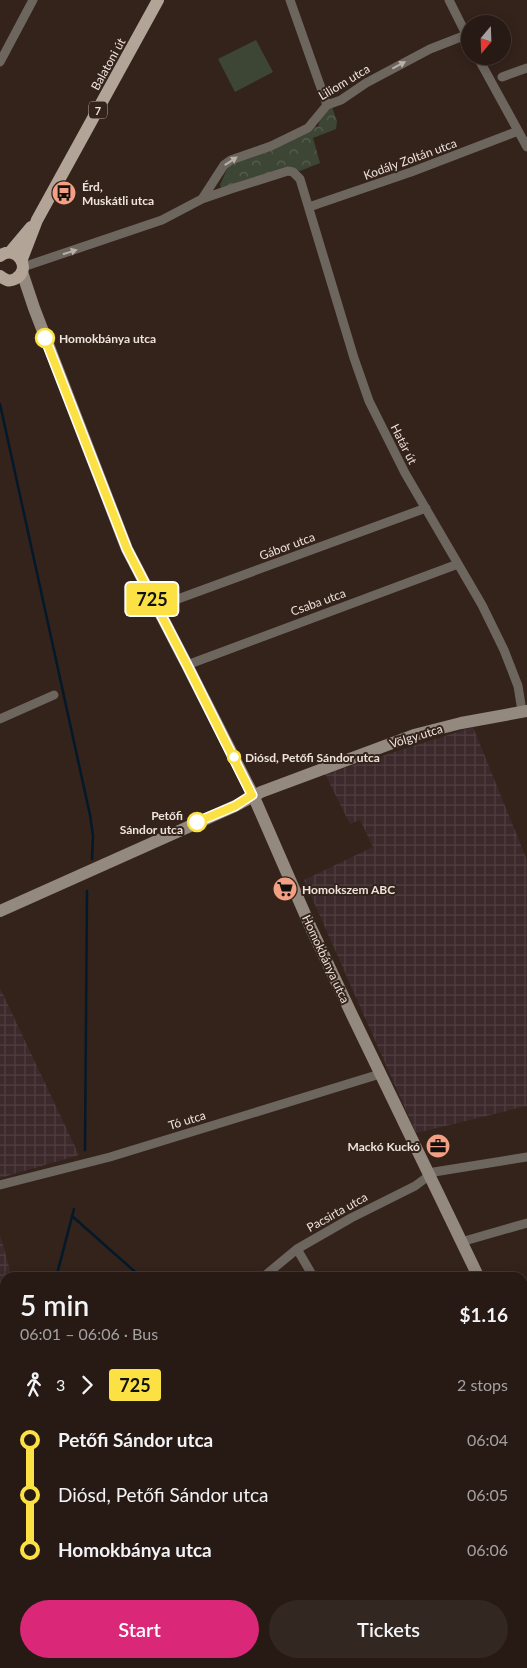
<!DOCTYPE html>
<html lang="en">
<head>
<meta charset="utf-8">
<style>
	:root { --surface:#271a14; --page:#332722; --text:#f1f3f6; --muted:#a4a1a0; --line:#433834; --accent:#db2777 }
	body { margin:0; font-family:Lato,sans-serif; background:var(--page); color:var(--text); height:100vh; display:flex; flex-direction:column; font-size:19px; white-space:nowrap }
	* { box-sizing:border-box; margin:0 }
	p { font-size:16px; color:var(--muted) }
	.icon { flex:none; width:28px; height:28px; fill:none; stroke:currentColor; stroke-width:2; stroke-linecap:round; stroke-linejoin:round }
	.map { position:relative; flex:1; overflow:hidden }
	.details { position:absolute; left:0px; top:1272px; width:528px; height:396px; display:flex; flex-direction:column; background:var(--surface); border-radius:15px 15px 0 0; box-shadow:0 2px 12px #0003,0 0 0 1px var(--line) }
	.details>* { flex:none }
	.badge { padding:0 10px; border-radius:4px; font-size:18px; line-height:32px }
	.needle { width:32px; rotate:199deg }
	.buttons { position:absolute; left:461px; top:15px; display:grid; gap:10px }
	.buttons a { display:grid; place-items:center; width:50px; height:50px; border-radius:50%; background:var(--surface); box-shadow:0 2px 12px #0003,0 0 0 1px var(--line); font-size:25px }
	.map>.badge { position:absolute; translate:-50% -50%; box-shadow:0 0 0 2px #fff }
	.legs { display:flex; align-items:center; gap:8px; height:55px; padding:0 20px; font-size:16px }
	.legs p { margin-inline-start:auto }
	.headline { display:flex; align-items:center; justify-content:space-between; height:85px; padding:0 20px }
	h1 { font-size:28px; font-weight:600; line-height:38px }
	.cta { display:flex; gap:10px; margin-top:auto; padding:10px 20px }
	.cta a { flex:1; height:58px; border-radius:30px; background:var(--accent); color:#fff; font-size:20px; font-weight:600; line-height:58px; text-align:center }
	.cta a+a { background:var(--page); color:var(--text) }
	ul { padding:0 20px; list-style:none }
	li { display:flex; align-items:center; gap:18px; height:55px; font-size:19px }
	li i { display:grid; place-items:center; width:8px; height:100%; margin:0 6px; background:currentColor }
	li i::after { content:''; width:12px; height:12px; margin:-6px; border:4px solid; border-radius:50%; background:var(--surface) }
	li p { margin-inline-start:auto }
	li:first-child i { background:linear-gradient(#0000 50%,currentColor 0) }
	li:last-child i { background:linear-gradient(currentColor 50%,#0000 0) }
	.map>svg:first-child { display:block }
	.industrial { fill:url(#industrial-grid) }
	.grass { fill:url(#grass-dots) }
	.forest { fill:url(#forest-crowns) }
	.park { fill:#3d4535 }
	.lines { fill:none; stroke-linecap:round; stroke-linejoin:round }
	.stream { stroke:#031929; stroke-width:2.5 }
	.street { stroke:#6d665f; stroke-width:9 }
	.secondary { stroke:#94897e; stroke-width:12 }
	.primary { stroke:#b2a496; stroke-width:12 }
	.oneway { fill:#bab0ab }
	.line-1-casing { stroke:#fff; stroke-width:11 }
	.line-1 { stroke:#fbe143; stroke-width:8 }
	.stop-1-dot { fill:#fff; stroke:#fbe143; stroke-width:2.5 }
	.labels { text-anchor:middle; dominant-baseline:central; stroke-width:4; stroke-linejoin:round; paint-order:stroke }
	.shield { fill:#34231b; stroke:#b6a9a3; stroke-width:1 }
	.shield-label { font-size:11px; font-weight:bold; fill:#eee2dd }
	.street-label { font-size:12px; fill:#eee2dd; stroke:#34231b }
	.poi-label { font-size:12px; font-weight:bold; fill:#eee2dd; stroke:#34231b; text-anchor:start }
	.stop-label { font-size:12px; font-weight:bold; fill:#eee2dd; stroke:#34231b; text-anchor:start }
</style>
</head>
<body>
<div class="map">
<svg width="527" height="1668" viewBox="0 0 527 1668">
	<defs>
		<pattern id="industrial-grid" width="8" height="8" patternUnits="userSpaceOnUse" patternTransform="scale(1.25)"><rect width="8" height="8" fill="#3c292c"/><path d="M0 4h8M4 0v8" fill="none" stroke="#4f3e40"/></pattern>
		<pattern id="grass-dots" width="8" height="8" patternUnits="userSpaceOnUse" patternTransform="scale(1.25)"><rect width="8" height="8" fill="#3d4535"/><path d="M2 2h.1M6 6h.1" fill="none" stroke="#596052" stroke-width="1.8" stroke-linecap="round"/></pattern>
		<pattern id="forest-crowns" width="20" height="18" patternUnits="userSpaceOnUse" patternTransform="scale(1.25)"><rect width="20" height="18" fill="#3d4535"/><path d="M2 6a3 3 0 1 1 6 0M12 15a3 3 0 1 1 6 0" fill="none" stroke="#596052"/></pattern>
	</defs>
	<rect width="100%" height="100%" fill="#34231b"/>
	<path class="industrial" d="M473 727 527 860V1106L416 1133 304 880 373 847 360 820 350 824 325 774Z
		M0 988 79 1155 0 1178Z
		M0 1235 12 1277 5 1278V1293L0 1294Z"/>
	<path class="grass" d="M5 1514V1664H182L185 1668H0V1518Z"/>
	<path class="forest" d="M332 107 337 121 336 129 313 138 320 163 300 171 292 169 221 188 220 185 231 160 312 126 318 127 322 113Z"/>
	<path class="park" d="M256 40 273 72 235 92 218 59Z"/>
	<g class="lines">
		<path class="stream" d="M0 404 90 815 93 836 92 859
			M85 1150 87 891
			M72 1216 142 1278
			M56 1278 74 1209
			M0 1427 5 1419"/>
		<path class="street" d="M290 0 327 105
			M449 0 470 42
			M477 56 527 147
			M0 62 33 0
			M502 77 527 68
			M202 199 224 165 231 160 271 146 308 128 327 105 341 100 366 83 430 49 466 35
			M309 207 411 172 518 131
			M23 267 162 220 202 199 231 189 288 171 293 172 300 179 354 358 369 401 405 473 482 605 504 650 518 686 522 711
			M156 607 426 508
			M187 665 458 564
			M0 719 54 695
			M0 1185 110 1157 380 1074
			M461 1242 527 1223
			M297 1249 314 1278
			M262 1278 297 1249 351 1218 415 1186 434 1172 527 1157
			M0 1509 5 1505
			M522 1632 526 1638
			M222 1664 225 1668
			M275 1664 278 1668
			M340 1664 343 1668
			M406 1664 408 1668
			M483 1668 489 1664"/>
		<path class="secondary" d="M22 272 34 308 127 549 187 665 253 795 311 928 352 1015 479 1278
			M0 911 235 806 261 792 414 735 461 723 527 711
			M522 1368 527 1378"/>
		<path class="primary" d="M10 252 31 227
			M0 256C17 243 33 270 15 279 9 282 5 280 0 276
			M22 259 37 220 158 0"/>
	</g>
	<defs><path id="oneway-solid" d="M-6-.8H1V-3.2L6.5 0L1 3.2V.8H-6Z" transform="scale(1.25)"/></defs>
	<g class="oneway">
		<use href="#oneway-solid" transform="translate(399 65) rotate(-28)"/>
		<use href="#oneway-solid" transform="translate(231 161) rotate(-33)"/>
		<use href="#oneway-solid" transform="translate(70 252) rotate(-18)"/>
	</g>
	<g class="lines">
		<defs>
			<path id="line-1" d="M45 338 127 549 187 665 252 795 235 806 197 822"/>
		</defs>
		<use href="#line-1" class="line-1-casing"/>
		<use href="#line-1" class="line-1"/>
	</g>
	<defs>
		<symbol id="bus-disc" viewBox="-11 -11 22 22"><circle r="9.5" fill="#f39f84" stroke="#34231b"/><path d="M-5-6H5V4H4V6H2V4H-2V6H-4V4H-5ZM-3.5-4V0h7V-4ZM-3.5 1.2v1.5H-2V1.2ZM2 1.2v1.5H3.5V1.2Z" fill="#111"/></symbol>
		<symbol id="supermarket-disc" viewBox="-11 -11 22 22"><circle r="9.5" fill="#f39f84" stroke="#34231b"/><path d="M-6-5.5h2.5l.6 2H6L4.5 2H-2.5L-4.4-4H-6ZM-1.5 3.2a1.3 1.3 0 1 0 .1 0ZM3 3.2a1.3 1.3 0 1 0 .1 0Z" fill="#111"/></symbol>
		<symbol id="office-disc" viewBox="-11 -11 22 22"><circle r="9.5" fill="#f39f84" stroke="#34231b"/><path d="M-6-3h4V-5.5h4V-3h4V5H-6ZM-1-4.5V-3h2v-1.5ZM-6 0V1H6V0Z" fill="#111"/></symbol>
	</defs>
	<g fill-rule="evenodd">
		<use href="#bus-disc" x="50" y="179" width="28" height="28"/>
		<use href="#supermarket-disc" x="271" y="875" width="28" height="28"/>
		<use href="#office-disc" x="424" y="1132" width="28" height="28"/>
	</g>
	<g class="stop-1-dot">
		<circle cx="45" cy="338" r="9"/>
		<circle cx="234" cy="757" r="6"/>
		<circle cx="197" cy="822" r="9"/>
	</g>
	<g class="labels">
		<rect class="shield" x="89" y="101.5" width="18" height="17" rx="4"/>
		<g class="shield-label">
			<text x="98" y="110">7</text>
		</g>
		<g class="street-label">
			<text transform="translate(108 64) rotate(-61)">Balatoni út</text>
			<text transform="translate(344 82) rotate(-31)">Liliom utca</text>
			<text transform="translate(410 159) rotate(-20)">Kodály Zoltán utca</text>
			<text transform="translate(404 444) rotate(63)">Határ út</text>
			<text transform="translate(287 546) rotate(-20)">Gábor utca</text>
			<text transform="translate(318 602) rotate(-20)">Csaba utca</text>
			<text transform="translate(416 736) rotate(-17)">Völgy utca</text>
			<text transform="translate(326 959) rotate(65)">Homokbánya utca</text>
			<text transform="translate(187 1120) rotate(-17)">Tó utca</text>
			<text transform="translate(337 1212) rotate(-29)">Pacsirta utca</text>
		</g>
		<g class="poi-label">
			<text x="82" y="186">Érd,<tspan x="82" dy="14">Muskátli utca</tspan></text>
			<text x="302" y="889">Homokszem ABC</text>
			<text x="420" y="1146" text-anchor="end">Mackó Kuckó</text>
		</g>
		<g class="stop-label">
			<text x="59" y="338">Homokbánya utca</text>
			<text x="245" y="757">Diósd, Petőfi Sándor utca</text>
			<text x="183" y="815" text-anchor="end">Petőfi<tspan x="183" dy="14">Sándor utca</tspan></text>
		</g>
	</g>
</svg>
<div class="buttons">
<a><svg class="needle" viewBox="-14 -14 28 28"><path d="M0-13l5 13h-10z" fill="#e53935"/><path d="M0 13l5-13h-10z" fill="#a4a1a0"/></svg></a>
</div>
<b class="badge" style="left:152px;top:599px;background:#fbe143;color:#111">725</b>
<section class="details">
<div class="headline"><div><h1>5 min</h1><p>06:01 – 06:06 · Bus</p></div><b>$1.16</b></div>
<div class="legs"><svg class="icon" aria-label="walk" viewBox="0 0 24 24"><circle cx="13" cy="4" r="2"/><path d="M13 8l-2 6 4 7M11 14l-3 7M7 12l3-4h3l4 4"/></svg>3<svg class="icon" aria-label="forward" viewBox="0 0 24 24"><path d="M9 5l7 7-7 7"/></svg><b class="badge" style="background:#fbe143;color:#111">725</b><p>2 stops</p></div>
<ul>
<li><i style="color:#fbe143"></i><b>Petőfi Sándor utca</b><p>06:04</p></li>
<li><i style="color:#fbe143"></i><span>Diósd, Petőfi Sándor utca</span><p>06:05</p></li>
<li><i style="color:#fbe143"></i><b>Homokbánya utca</b><p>06:06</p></li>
</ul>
<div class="cta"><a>Start</a><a>Tickets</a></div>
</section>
</div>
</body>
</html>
